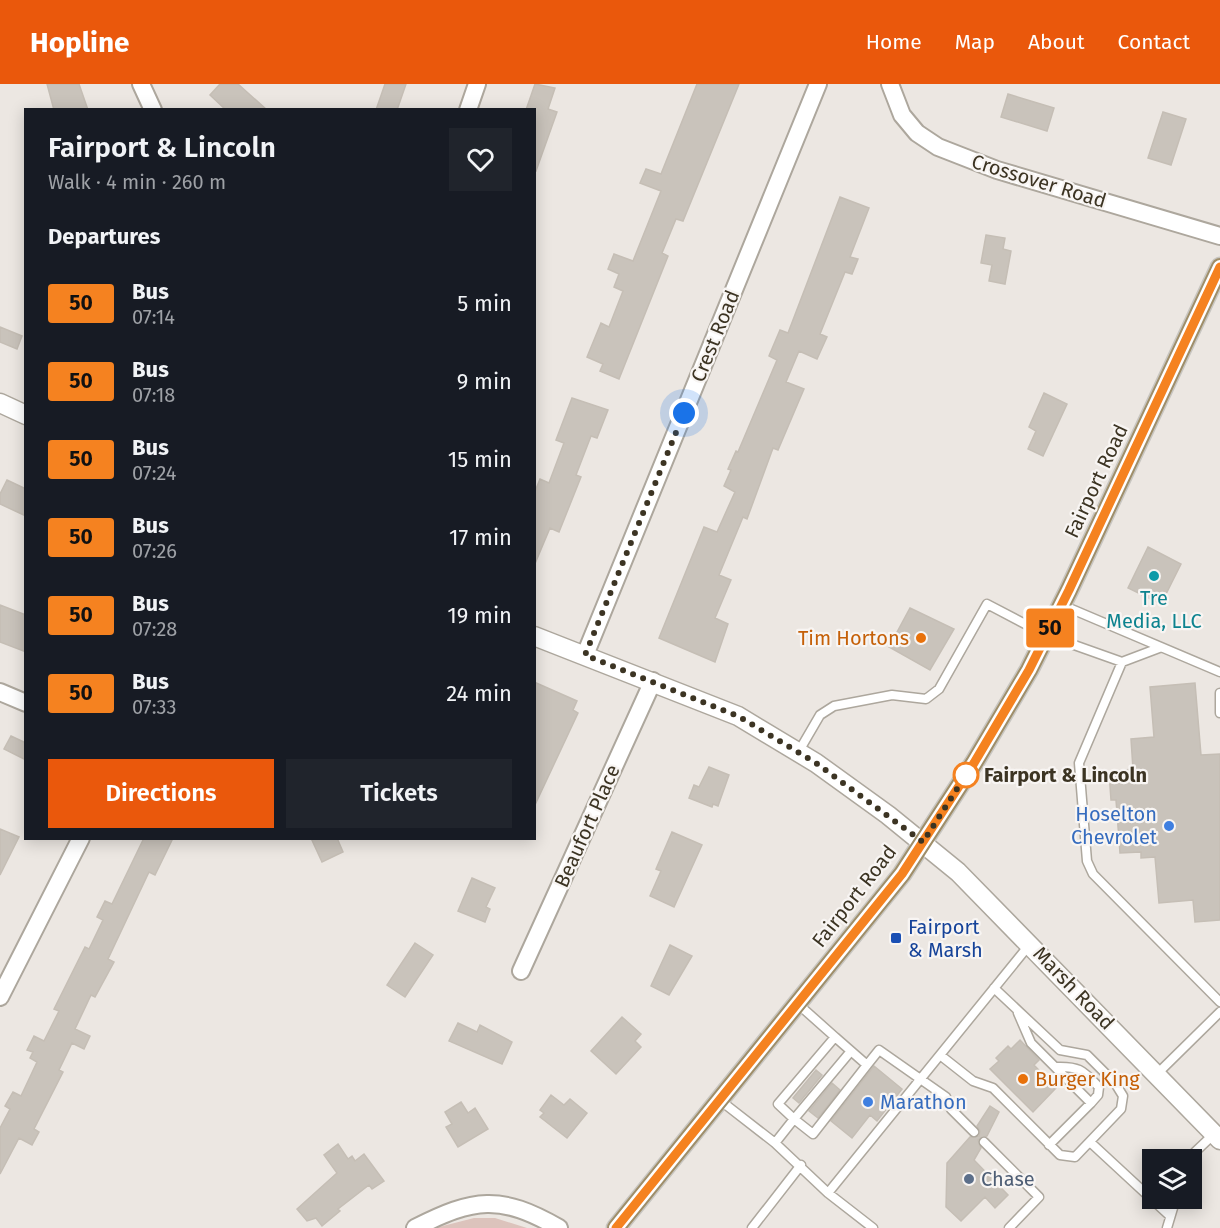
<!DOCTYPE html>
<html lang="en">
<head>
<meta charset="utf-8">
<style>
	:root { --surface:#171b24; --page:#20242c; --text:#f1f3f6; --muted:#9ea1a6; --accent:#ea580c }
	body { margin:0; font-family:"Fira Sans",sans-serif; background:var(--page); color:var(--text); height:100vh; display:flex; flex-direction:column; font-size:22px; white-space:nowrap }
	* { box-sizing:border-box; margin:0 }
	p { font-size:20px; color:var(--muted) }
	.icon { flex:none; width:33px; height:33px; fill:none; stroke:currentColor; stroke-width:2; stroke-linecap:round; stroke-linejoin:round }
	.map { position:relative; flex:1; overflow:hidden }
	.drawer { position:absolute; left:24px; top:24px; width:512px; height:732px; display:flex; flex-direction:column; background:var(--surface); border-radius:0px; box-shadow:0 3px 15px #0003 }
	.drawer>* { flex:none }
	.badge { padding:0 12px; border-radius:4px; font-size:21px; line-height:39px }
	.fabs { position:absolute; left:1142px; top:1065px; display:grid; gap:12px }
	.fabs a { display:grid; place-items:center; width:60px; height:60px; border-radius:0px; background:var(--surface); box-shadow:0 3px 15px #0003; font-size:30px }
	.you { position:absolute; width:30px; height:30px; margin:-15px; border:4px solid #fff; border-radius:50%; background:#1a73e8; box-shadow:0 0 0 9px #1a73e833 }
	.map>.badge { position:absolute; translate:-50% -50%; box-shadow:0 0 0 3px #fff }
	h2 { padding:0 24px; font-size:22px; line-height:54px }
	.round { display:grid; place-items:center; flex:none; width:63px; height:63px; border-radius:0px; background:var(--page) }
	.summary { display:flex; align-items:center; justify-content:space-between; height:102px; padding:0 24px }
	h1 { font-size:28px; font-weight:600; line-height:45px }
	.primary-button { display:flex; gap:12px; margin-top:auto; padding:12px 24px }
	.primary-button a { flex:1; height:69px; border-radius:0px; background:var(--accent); color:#fff; font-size:24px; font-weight:600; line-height:69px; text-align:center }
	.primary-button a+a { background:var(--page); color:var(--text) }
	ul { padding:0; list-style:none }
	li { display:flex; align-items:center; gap:18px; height:78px; padding:0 24px }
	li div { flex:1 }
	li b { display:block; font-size:22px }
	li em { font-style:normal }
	li .badge { min-width:66px; font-weight:700; text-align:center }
	header { display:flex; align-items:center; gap:36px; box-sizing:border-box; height:84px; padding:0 30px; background:var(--accent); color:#fff }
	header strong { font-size:28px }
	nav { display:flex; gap:33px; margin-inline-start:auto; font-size:21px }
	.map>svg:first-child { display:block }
	.green { fill:#dcc3bc }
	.building { fill:#c9c3bb; stroke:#c5beb5; stroke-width:1.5 }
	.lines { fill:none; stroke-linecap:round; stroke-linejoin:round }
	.service-casing { stroke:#ada79d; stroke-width:11 }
	.minor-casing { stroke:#ada79d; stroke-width:20 }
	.tertiary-casing { stroke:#ada79d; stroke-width:21 }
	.primary-casing { stroke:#c8c6c1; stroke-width:21 }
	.service { stroke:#fff; stroke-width:8 }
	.minor { stroke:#fff; stroke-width:16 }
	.tertiary { stroke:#fff; stroke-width:18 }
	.primary { stroke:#9f8e69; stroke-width:18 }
	.line-casing { stroke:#fff; stroke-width:14 }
	.line { stroke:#f58220; stroke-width:9 }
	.walk { stroke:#3c3423; stroke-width:6; stroke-dasharray:0 10.8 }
	.culture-dot { fill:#0f9aa8; stroke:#f8f5f3; stroke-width:2 }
	.food-dot { fill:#e8710a; stroke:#f8f5f3; stroke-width:2 }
	.stop-dot { fill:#fff; stroke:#f58220; stroke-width:3 }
	.shop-dot { fill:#3f7fe0; stroke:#f8f5f3; stroke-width:2 }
	.transit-dot { fill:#1a4fb4; stroke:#f8f5f3; stroke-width:2 }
	.service-dot { fill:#5c6f8a; stroke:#f8f5f3; stroke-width:2 }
	.labels { text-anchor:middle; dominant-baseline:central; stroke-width:4.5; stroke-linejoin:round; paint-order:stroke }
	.street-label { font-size:20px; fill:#3c3423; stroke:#f8f5f3 }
	.culture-label { font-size:20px; fill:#0d838f; stroke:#f8f5f3 }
	.food-label { font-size:20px; fill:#c56008; stroke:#f8f5f3; text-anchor:end }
	.stop-label { font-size:20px; font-weight:bold; fill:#3c3423; stroke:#f8f5f3; text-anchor:start }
	.shop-label { font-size:20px; fill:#366cbe; stroke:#f8f5f3; text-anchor:end }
	.transit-label { font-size:20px; fill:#164399; stroke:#f8f5f3; text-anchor:start }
	.service-label { font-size:20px; fill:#4e5e75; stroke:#f8f5f3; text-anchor:start }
</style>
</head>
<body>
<header>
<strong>Hopline</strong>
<nav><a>Home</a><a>Map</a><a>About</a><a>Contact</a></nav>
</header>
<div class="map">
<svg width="1220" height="1144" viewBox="0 0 1220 1144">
	<rect width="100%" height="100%" fill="#ece7e2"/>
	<path class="green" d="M474 1134H495L527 1144H435Z"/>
	<path class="building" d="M47 0H79L88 26H54Z
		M220 0H238L267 26H226L210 11Z
		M385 0H406L397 26H376Z
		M535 0 555 4 548 25 557 28 536 87 534 86V26H526Z
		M697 0H739L683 137 676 135 662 169 668 172 619 295 600 287 603 280 587 273 601 239 609 243 623 207 614 203 619 190 608 185 614 170 633 177 661 107 640 99 646 85 661 90Z
		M1008 10 1054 24 1047 47 1001 33Z
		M1163 28 1186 35 1171 81 1148 74Z
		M840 113 869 124 850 173 858 175 852 190 845 188 820 250 827 253 817 275 799 267 786 298 804 305 778 366 773 364 747 435 743 433 719 491 731 496 715 534 728 540 715 578 659 554 704 443 717 448 735 408 724 402 731 386 728 385 736 367 738 368 777 276 769 272 780 246 788 249Z
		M986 151 1005 154 1003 165 1011 167 1005 200 989 197 992 181 981 179Z
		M0 243 22 252 17 265 0 258Z
		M1044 309 1067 320 1043 372 1028 365 1036 347 1029 343Z
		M572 314 608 326 597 354 591 352 576 391 581 393 559 448 550 444 534 482V410L540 395 549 399 564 359 556 356Z
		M7 396 26 405V432L0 420V410Z
		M1148 463 1181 480 1161 520 1128 504Z
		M0 521 26 531V568L0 558Z
		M910 524 954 545 930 586 889 563Z
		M534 598 577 617 573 626 578 629 534 723Z
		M1195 599 1201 671 1220 670V836L1195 838 1193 816 1159 819 1155 773 1141 774V768L1120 769 1116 716H1111L1109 688 1133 685 1131 655 1154 653 1150 603Z
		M11 652 26 659V676L4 665Z
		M709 683 729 691 718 722 713 720 712 723 689 714 694 701 699 703Z
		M0 745 19 753 0 791Z
		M672 748 702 761 674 823 650 812 661 787 656 785Z
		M144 754H173L155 791 149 788 108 875 114 878 95 913 91 911 75 945 90 952 84 965 72 959 59 986 63 988 34 1045 39 1048 32 1061 19 1054 0 1090V1044L10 1025 5 1022 13 1008 21 1012 37 978 30 974 33 968 27 966 34 952 44 957 59 927 54 925 85 863 89 865 103 836 97 833 105 817 112 820Z
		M311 754H337L343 768 322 778Z
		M472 794 495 804 486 823 490 825 485 838 458 827Z
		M415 859 433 871 405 913 387 901Z
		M670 861 692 872 669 911 651 902Z
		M622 933 641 950 635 957 641 963 616 990 591 967Z
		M458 939 477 948 480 941 512 958 502 980 449 957Z
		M1020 956 1039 976 1034 981 1056 1004 1033 1028 990 985 999 977 996 974 1008 962 1011 965Z
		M874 982 902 1005 877 1037 870 1031 852 1054 831 1037Z
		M816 986 822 991 799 1019 793 1014Z
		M832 999 840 1006 818 1034 809 1027Z
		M551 1011 564 1021 570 1015 587 1029 567 1054 540 1033 544 1029 540 1026Z
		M461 1018 468 1029 475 1024 488 1045 458 1063 446 1043 452 1040 445 1028Z
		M990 1022 999 1028 987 1052 978 1056 981 1064 974 1076 1008 1111 995 1124 985 1113 961 1137 946 1123 947 1079 970 1053 979 1052 980 1047 977 1042Z
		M338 1060 348 1075 352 1072 355 1077 364 1070 384 1097 372 1105 369 1101 338 1125 340 1127 322 1142 316 1134 307 1137 297 1125 337 1089 324 1071Z"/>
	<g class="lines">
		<defs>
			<path id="service" d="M1062 521 1220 588
				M1122 578 1079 679 1087 777 1093 790 1220 918
				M1220 609V629
				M799 667 820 631 834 622 892 611 926 615 939 605 987 520 1046 551 1122 578 1159 564
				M798 920 835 953
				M1018 929 1031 959 1091 1019 1049 1061
				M851 967 794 1035 813 1050 867 981
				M940 971 973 997 993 1004 1060 1071 1075 1073 1121 1025 1123 1012 1115 999 1087 971 1060 966 994 904
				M1056 983C1080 982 1083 987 1099 1003L1098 1011 1091 1019
				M1157 990 1220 928
				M721 1017 775 1059 828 1109 873 1144
				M984 1058 1039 1113 1009 1144
				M1090 1058 1170 1132
				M775 1059 794 1035 778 1020 835 953 867 981 879 966 946 1013 951 1025 974 1048
				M1191 1077 1195 1068 1214 1050
				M828 1109 1030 860
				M752 1144 801 1081
				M1167 1144 1176 1114"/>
			<path id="minor" d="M141 0 153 26
				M890 0 902 31 917 49 938 63 997 86 1220 152
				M468 26 477 0
				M585 571 818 0
				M0 608 26 619
				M521 887 653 597
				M0 913 81 754
				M415 1144C474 1114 500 1110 559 1144"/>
			<path id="tertiary" d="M0 319 26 331
				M534 552 738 632 816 679 888 731 958 788 1220 1056"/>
			<path id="primary" d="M616 1144 902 790 974 679 1029 586 1069 506 1220 183"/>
		</defs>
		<use href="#service" class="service-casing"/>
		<use href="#minor" class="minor-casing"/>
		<use href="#tertiary" class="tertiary-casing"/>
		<use href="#primary" class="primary-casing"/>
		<use href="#service" class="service"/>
		<use href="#minor" class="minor"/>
		<use href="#tertiary" class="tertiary"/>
		<use href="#primary" class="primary"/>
	</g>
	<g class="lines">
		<defs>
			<path id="line" d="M616 1144 902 790 974 679 1029 586 1069 506 1220 183"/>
		</defs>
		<use href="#line" class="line-casing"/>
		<use href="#line" class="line"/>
		<path class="walk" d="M684 329 585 571 738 632 816 679 923 758 966 691"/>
	</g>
	<circle class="culture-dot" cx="1154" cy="492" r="6"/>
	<g class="food-dot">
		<circle cx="921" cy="554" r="6"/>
		<circle cx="1023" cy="995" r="6"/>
	</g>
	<circle class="stop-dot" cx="966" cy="691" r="12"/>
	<g class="shop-dot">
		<circle cx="1169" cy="742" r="6"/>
		<circle cx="868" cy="1018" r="6"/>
	</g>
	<rect class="transit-dot" x="890" y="848" width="12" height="12" rx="3"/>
	<circle class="service-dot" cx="969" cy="1095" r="6"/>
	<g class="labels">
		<g class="street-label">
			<text transform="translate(1039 97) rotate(17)">Crossover Road</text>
			<text transform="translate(715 252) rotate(-68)">Crest Road</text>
			<text transform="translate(1096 397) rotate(-65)">Fairport Road</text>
			<text transform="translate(587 742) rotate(-66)">Beaufort Place</text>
			<text transform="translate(854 812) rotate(-52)">Fairport Road</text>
			<text transform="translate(1074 904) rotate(46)">Marsh Road</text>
		</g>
		<g class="culture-label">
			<text x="1154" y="514">Tre<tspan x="1154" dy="23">Media, LLC</tspan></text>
		</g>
		<g class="food-label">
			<text x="909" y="554">Tim Hortons</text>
			<text x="1035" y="995" text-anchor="start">Burger King</text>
		</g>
		<g class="stop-label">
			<text x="984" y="691">Fairport &amp; Lincoln</text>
		</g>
		<g class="shop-label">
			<text x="1157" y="730">Hoselton<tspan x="1157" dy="23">Chevrolet</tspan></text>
			<text x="880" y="1018" text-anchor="start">Marathon</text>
		</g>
		<g class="transit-label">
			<text x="908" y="843">Fairport<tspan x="908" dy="23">&amp; Marsh</tspan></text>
		</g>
		<g class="service-label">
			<text x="981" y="1095">Chase</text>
		</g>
	</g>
</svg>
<div class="fabs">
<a><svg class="icon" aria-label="layers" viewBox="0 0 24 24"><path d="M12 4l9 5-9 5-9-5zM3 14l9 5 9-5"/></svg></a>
</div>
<div class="you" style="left:684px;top:329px"></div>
<b class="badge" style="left:1050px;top:544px;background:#f58220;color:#111">50</b>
<section class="drawer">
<div class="summary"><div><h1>Fairport &amp; Lincoln</h1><p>Walk · 4 min · 260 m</p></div><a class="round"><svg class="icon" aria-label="heart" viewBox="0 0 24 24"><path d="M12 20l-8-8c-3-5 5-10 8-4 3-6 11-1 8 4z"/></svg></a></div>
<h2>Departures</h2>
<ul>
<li><span class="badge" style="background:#f58220;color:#111">50</span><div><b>Bus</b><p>07:14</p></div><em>5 min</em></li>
<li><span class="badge" style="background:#f58220;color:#111">50</span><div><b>Bus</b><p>07:18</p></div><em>9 min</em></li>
<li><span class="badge" style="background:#f58220;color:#111">50</span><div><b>Bus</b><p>07:24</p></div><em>15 min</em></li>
<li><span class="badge" style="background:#f58220;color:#111">50</span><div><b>Bus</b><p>07:26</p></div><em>17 min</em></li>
<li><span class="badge" style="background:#f58220;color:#111">50</span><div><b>Bus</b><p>07:28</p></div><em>19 min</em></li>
<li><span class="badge" style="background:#f58220;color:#111">50</span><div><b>Bus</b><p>07:33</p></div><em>24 min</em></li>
</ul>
<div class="primary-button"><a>Directions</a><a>Tickets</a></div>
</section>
</div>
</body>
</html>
